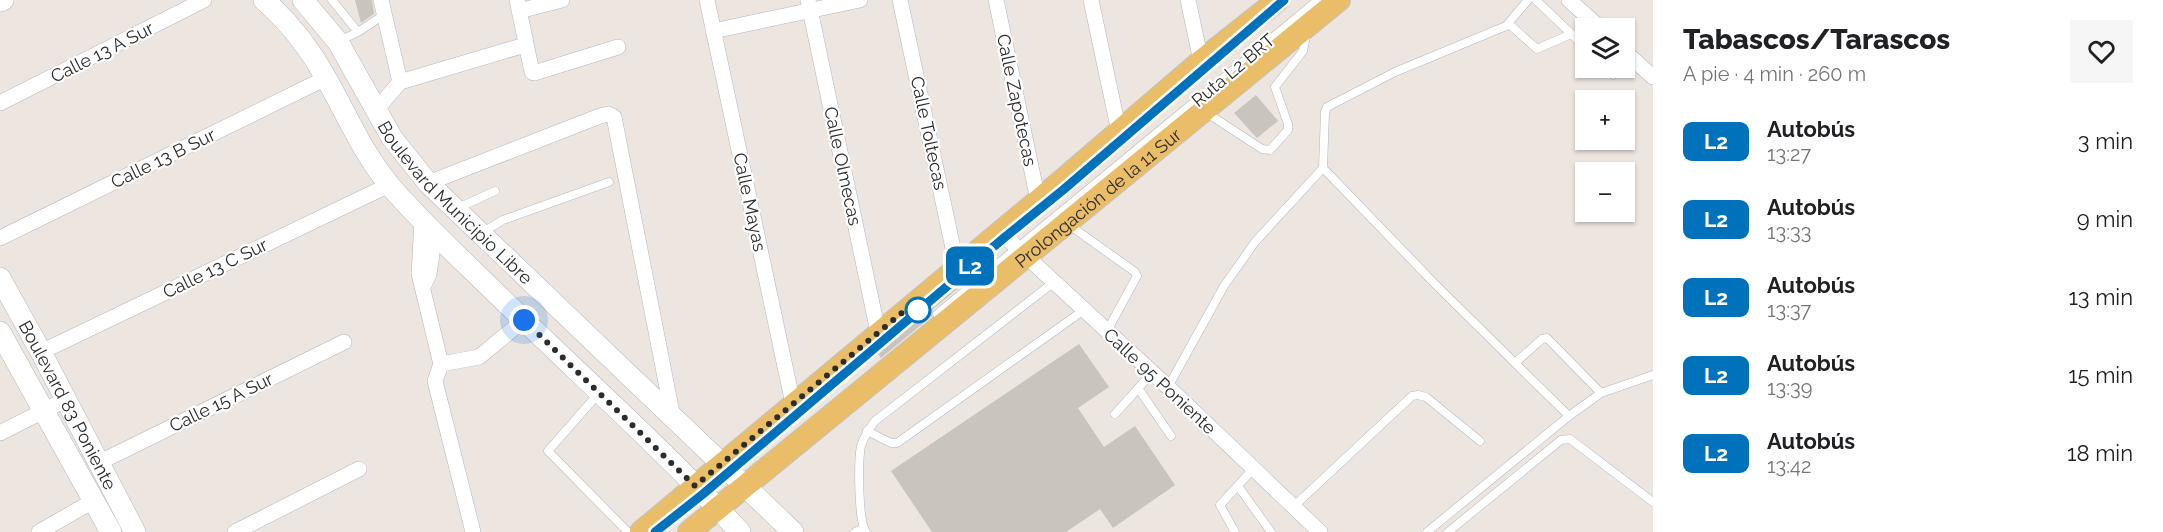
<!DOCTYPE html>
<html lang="es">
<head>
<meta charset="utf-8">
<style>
	:root { --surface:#fff; --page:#f6f6f6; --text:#202124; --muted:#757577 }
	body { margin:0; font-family:Raleway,sans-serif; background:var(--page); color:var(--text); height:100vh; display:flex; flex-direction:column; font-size:22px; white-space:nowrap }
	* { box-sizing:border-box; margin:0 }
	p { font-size:20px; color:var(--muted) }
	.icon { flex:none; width:33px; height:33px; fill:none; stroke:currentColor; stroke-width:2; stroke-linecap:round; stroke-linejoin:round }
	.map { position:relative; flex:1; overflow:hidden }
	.sheet { display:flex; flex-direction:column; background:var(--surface); width:510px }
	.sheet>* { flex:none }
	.badge { padding:0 12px; border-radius:9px; font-size:21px; line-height:39px }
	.controls { position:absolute; left:1575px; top:18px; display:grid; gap:12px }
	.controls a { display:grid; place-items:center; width:60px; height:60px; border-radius:0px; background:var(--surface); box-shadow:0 2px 4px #0004; font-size:30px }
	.you { position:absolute; width:30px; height:30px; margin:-15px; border:4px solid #fff; border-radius:50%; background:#1a73e8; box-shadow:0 0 0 9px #1a73e833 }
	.map>.badge { position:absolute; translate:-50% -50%; box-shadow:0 0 0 3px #fff }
	.round { display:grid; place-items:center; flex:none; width:63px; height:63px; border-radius:0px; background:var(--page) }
	.summary { display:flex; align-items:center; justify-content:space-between; height:102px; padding:0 30px }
	h1 { font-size:28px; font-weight:800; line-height:45px }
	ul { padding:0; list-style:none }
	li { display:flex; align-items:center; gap:18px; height:78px; padding:0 30px }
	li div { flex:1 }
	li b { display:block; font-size:22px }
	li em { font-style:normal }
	li .badge { min-width:66px; font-weight:700; text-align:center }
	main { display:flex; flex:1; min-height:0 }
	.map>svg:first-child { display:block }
	.building { fill:#c9c4be }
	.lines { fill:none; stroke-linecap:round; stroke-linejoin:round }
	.lane-casing { stroke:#b3b6bf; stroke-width:9 }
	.street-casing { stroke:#b3b6bf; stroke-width:16 }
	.secondary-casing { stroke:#b3b6bf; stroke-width:22 }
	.primary-casing { stroke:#c4c4c4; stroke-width:24 }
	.lane { stroke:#fff; stroke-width:8 }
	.street { stroke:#fff; stroke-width:15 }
	.secondary { stroke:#fff; stroke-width:21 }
	.primary { stroke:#eabd68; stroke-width:22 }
	.line-casing { stroke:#fff; stroke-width:14 }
	.line { stroke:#0072bc; stroke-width:9 }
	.walk { stroke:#2c2c2c; stroke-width:6; stroke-dasharray:0 10.8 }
	.stop-dot { fill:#fff; stroke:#0072bc; stroke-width:3 }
	.labels { text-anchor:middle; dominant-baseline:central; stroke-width:4.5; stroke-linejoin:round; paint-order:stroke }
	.street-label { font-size:18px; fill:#2c2c2c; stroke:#fff }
</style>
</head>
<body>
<main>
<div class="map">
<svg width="1653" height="532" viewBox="0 0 1653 532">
	<rect width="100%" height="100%" fill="#ede6e0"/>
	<path class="building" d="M355 0H372L374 14 361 23Z
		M1256 95 1278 121 1257 138 1234 113Z
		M970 275 972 277 933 309 932 316 881 358 877 353Z
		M1079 344 1109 387 1078 408 1104 447 1135 426 1175 485 1113 528 1100 509 1066 532H932L891 471Z"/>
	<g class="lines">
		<defs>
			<path id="lane" d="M332 0 358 32
				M1536 0 1586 48
				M1509 24 1537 49 1571 34
				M339 41 358 32 385 14
				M1606 68 1613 75
				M1207 113 1262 149 1270 150 1288 130V124L1275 87 1303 51 1307 31
				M1323 168 1434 283 1515 363
				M458 208 495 191
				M1069 225 1135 272 1137 276 1107 331
				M481 233 503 220 609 182
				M937 314 1318 0
				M1168 387 1224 286 1255 242 1323 168 1325 112 1327 107 1395 72 1506 26 1528 0
				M1138 388 1171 436
				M598 394 548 451 628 532
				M1115 414 1152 373
				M1569 416 1515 363 1542 339 1547 338 1601 393
				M867 431 891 443H897L1084 310
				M1238 486 1271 532
				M1293 507 1412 396 1418 395 1426 397 1480 441
				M855 532 863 528
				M866 532C858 521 858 461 861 446 864 436 869 429 875 421L1054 282
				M1235 532 1220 505 1253 469
				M1427 532 1569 416 1601 393 1653 375
				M1448 532 1561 440 1570 439 1653 502"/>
			<path id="street" d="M381 0 400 82
				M517 0 532 72 534 73 618 47
				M707 0 793 404
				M808 0 878 332
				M900 0 957 267
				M996 0 1038 200
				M1091 0 1119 132
				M1188 0 1201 61
				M1569 0 1600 28
				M519 11 562 0
				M713 31 860 0
				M1624 51 1653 77
				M0 103 204 0
				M375 111 400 82 525 45
				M428 183 600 116 608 114 614 117 673 418
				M422 221 419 274 441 364 435 381 473 532
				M1000 232 1168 387 1320 532
				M0 238 326 78
				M423 287 429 274 435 234
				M41 352 389 185
				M441 364 479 357 524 320
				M0 433 65 400
				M98 463 344 342
				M39 532 95 500
				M235 532 359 469"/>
			<g id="secondary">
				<path d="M264 0C289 22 310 49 326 78 347 115 363 154 391 187 425 226 463 261 500 297 580 375 664 450 740 532"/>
				<path id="s1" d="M303 0 338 42 392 138 428 183 793 532"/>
				<path d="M0 1 3 0"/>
				<path id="s2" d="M0 278 41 352 135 532"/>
				<path d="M0 332 111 532"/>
			</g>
			<g id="primary">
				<path d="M641 532 1058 184 1201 61 1278 0"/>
				<path id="s3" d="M689 532 1339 0"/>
			</g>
		</defs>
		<use href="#lane" class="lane-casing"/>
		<use href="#street" class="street-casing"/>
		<use href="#secondary" class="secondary-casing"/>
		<use href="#primary" class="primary-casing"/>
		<use href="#lane" class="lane"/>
		<use href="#street" class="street"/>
		<use href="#secondary" class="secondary"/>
		<use href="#primary" class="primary"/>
	</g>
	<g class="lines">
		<defs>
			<path id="line" d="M655 532 703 494 1005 237 1063 190 1284 0"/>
		</defs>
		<use href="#line" class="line-casing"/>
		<use href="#line" class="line"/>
		<path class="walk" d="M524 320 695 486 910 306 918 310"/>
	</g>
	<circle class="stop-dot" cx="918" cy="310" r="12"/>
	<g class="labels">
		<g class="street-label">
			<text transform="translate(102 52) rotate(-27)">Calle 13 A Sur</text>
			<text transform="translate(1233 70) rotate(-40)">Ruta L2 BRT</text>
			<text transform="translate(1017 100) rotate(78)">Calle Zapotecas</text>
			<text transform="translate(929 133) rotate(78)">Calle Toltecas</text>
			<text transform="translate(163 158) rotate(-26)">Calle 13 B Sur</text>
			<text transform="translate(843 166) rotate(78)">Calle Olmecas</text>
			<text stroke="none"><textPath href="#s3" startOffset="528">Prolongación de la 11 Sur</textPath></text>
			<text stroke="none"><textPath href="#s1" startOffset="255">Boulevard Municipio Libre</textPath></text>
			<text transform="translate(750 202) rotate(78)">Calle Mayas</text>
			<text transform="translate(215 268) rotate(-26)">Calle 13 C Sur</text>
			<text transform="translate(1160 381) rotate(43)">Calle 95 Poniente</text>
			<text transform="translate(221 402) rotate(-26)">Calle 15 A Sur</text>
			<text stroke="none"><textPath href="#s2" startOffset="144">Boulevard 83 Poniente</textPath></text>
		</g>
	</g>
</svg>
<div class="controls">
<a><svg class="icon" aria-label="layers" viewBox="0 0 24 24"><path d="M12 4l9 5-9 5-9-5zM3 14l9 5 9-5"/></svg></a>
<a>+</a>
<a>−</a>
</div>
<div class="you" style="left:524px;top:320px"></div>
<b class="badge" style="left:970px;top:266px;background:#0072bc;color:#fff">L2</b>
</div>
<section class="sheet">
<div class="summary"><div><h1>Tabascos/Tarascos</h1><p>A pie · 4 min · 260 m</p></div><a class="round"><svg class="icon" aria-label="heart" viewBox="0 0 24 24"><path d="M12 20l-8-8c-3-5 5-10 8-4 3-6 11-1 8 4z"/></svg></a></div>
<ul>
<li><span class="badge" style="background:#0072bc;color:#fff">L2</span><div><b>Autobús</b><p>13:27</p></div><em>3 min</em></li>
<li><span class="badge" style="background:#0072bc;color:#fff">L2</span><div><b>Autobús</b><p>13:33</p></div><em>9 min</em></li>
<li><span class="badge" style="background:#0072bc;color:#fff">L2</span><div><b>Autobús</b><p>13:37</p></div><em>13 min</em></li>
<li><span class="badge" style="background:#0072bc;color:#fff">L2</span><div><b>Autobús</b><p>13:39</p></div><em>15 min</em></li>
<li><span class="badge" style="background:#0072bc;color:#fff">L2</span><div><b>Autobús</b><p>13:42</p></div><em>18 min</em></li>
</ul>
</section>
</main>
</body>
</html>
